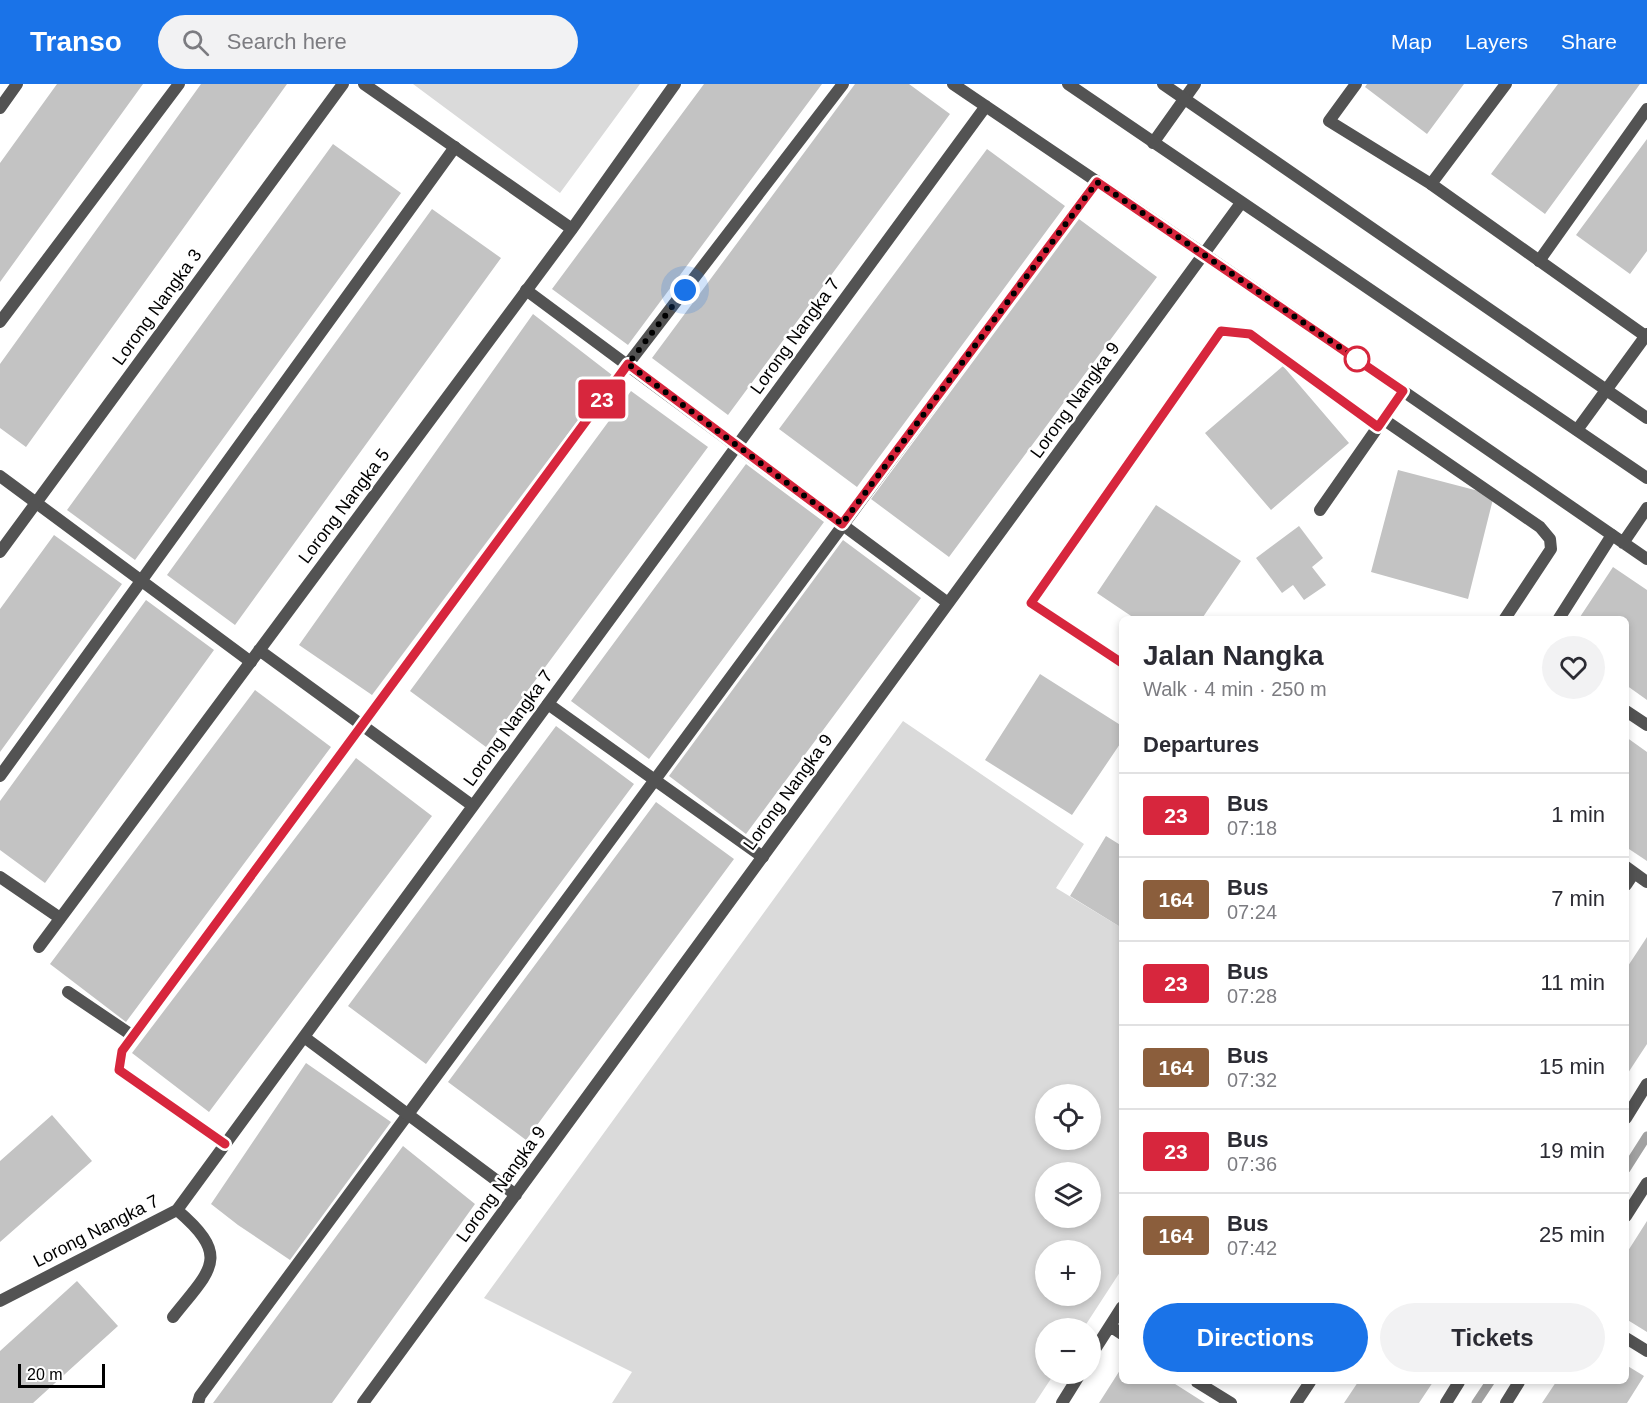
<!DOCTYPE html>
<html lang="en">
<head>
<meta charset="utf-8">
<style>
	:root { --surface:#fff; --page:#f2f2f3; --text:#2b2b33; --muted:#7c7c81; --line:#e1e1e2; --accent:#1a73e8 }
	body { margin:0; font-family:Helvetica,sans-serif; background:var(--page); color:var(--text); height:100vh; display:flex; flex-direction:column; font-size:22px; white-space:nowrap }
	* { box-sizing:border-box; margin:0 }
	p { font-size:20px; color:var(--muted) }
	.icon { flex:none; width:33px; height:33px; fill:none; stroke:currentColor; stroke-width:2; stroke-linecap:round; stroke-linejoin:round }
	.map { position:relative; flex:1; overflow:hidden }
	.details { position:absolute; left:1119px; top:532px; width:510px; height:768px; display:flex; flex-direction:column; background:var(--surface); border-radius:9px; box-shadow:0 3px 9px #0003 }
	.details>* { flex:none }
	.badge { padding:0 12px; border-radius:4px; font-size:21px; line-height:39px }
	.controls { position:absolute; left:1035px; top:1000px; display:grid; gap:12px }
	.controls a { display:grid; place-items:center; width:66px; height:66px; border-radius:50%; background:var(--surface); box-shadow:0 3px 9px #0003; font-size:30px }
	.scale { position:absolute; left:18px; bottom:15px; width:87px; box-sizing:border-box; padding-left:6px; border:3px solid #000; border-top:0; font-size:16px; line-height:21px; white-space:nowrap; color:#000; -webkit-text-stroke:4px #fff; paint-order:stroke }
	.you { position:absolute; width:30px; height:30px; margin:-15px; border:4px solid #fff; border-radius:50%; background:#1a73e8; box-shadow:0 0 0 9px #1a73e833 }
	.map>.badge { position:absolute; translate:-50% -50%; box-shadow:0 0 0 3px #fff }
	h2 { padding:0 24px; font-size:22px; line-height:54px }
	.round { display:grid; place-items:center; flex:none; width:63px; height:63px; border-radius:32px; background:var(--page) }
	.head { display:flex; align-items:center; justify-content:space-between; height:102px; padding:0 24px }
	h1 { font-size:28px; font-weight:700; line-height:45px }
	.cta { display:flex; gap:12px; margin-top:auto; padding:12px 24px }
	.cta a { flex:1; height:69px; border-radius:36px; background:var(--accent); color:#fff; font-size:24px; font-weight:700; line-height:69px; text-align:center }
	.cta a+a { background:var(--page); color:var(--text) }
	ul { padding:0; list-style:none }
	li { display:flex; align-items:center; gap:18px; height:84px; padding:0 24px; border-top:2px solid var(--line) }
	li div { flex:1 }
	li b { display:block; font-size:22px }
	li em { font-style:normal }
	li .badge { min-width:66px; font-weight:700; text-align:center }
	header { display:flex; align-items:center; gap:36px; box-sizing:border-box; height:84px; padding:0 30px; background:var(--accent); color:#fff }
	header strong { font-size:28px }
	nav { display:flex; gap:33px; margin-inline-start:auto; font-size:21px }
	.search { width:420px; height:54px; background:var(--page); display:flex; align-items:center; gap:15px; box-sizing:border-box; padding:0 21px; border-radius:33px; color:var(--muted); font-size:22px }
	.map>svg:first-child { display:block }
	.green { fill:#dadada; fill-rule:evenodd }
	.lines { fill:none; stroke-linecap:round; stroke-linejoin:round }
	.stream { stroke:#a1a1a1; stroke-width:9 }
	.building { fill:#c3c3c3 }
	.service { stroke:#535353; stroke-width:12 }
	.minor { stroke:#535353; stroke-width:12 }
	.tertiary { stroke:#535353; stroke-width:12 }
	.line-casing { stroke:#fff; stroke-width:14 }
	.line { stroke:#d7263d; stroke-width:9 }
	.walk { stroke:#000; stroke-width:6; stroke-dasharray:0 10.8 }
	.stop-dot { fill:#fff; stroke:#d7263d; stroke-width:3 }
	.labels { text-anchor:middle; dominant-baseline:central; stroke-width:5; stroke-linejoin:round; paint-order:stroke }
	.street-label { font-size:18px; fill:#000; stroke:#fff }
</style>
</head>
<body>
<header>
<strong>Transo</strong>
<div class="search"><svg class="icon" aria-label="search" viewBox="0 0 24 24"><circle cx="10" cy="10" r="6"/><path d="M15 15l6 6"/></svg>Search here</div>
<nav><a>Map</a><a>Layers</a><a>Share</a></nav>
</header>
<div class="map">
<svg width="1647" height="1319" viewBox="0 0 1647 1319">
	<rect width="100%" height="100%" fill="#fff"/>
	<path class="green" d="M413 0H640L560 109Z
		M903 637 1084 760 1056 804 1122 844V1185L1083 1245H1046V1290H1054L1035 1319H612L632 1288 484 1214ZM1046 1011H1090V1056H1046ZM1046 1089H1090V1134H1046ZM1046 1167H1090V1212H1046Z"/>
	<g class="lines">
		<path class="stream" d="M1626 1085 1647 1052
			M1476 1319 1490 1298"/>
	</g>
	<path class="building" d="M57 0H143L0 198V79Z
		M201 0H287L26 363 0 344V280Z
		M704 0H822L628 261 552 205Z
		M855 0H909L950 30 728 331 652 274Z
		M1367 0H1464L1427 50 1365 3Z
		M1558 0H1640L1545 130 1491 90Z
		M1647 55V167L1630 190 1576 151Z
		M333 60 401 109 135 476 67 426Z
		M987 65 1065 122 857 403 779 345Z
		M432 125 501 174 235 541 167 491Z
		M1079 135 1157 193 949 473 871 415Z
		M533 230 612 291 372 611 299 561Z
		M1283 282 1349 359 1271 426 1205 349Z
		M631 307 708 363 486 663 410 607Z
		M746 380 824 438 649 675 571 617Z
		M1398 386 1494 411 1468 515 1371 488Z
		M1156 421 1241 477 1201 536H1137L1097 509Z
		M1299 442 1323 474 1312 483 1326 501 1304 516 1293 501 1282 509 1256 474Z
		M54 451 122 500 0 668V525Z
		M843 456 921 514 746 750 669 692Z
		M1613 483 1647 506V616L1626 601V536H1578Z
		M146 516 214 566 45 799 0 766V717Z
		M1040 590 1122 642V657L1072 731 985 676Z
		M255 606 331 663 126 938 50 880Z
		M556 642 634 700 426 980 348 922Z
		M1626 653 1647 668V777L1626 763Z
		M356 674 432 732 209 1028 132 969Z
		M656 718 734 775 526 1056 448 998Z
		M1106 752 1122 762V844L1070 812Z
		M1647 853V960L1626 992V885Z
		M306 979 391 1038 290 1176 238 1141 211 1120Z
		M52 1031 92 1077 0 1158V1077Z
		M403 1062 475 1120 332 1319H213Z
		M1647 1137V1248L1626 1235V1170Z
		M77 1197 118 1242 33 1319H0V1267Z
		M1626 1281 1644 1292 1627 1319H1542L1556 1298H1626Z
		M1122 1283V1298H1172L1205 1319H1099Z
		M1358 1298H1433L1419 1319H1344Z"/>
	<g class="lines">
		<path class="service" d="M1356 0 1329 37 1431 100
			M1539 177 1647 25
			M526 206 948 519
			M0 238 179 0
			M1383 335 1540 443 1550 455 1551 465 1504 536
			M0 392 251 578
			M1320 426 1403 307
			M1558 536 1612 451
			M1122 579 1031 519 1221 247 1250 250 1378 343
			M548 620 763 773
			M1626 627 1647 641
			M0 692 455 63
			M0 793 60 834
			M68 908 133 952
			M1626 1034 1647 1000
			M225 1060 119 986 122 967 628 280 843 0
			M1626 1132 1647 1099
			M1110 1242 1122 1250
			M1626 1254 1647 1267
			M1090 1273 1122 1223
			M1197 1298 1231 1319
			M198 1319 200 1312 1097 97
			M1062 1319 1080 1290
			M1446 1319 1459 1298
			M1506 1319 1519 1298"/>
		<path class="minor" d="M364 0 572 145
			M953 0 1204 170 1647 475
			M1506 0 1431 100 1647 253
			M0 24 17 0
			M1153 59 1195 0
			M1577 346 1647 250
			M1623 459 1647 424
			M0 468 343 0
			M259 566 473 722
			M1626 783 1647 798
			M1626 801 1634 789
			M39 863 572 145 675 0
			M304 953 516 1111
			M0 1217 177 1126 986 22
			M173 1233C211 1185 232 1173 177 1126
			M363 1319 1241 119
			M1296 1319 1310 1298"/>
		<path class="tertiary" d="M1068 0 1647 394
			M1163 0 1647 334"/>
	</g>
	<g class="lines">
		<defs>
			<path id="line" d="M225 1060 119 986 122 967 628 280 842 440 1097 98 1403 307 1378 343 1250 250 1221 247 1031 519 1122 579"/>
		</defs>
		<use href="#line" class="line-casing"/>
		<use href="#line" class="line"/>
		<path class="walk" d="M685 206 628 280 842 440 1097 98 1357 275"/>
	</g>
	<circle class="stop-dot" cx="1357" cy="275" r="12"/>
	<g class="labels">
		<g class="street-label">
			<text transform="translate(157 223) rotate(-54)">Lorong Nangka 3</text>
			<text transform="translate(795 252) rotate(-54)">Lorong Nangka 7</text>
			<text transform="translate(1075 316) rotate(-54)">Lorong Nangka 9</text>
			<text transform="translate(344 422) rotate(-53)">Lorong Nangka 5</text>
			<text transform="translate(508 644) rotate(-54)">Lorong Nangka 7</text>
			<text transform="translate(788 708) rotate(-54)">Lorong Nangka 9</text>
			<text transform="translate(501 1100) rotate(-54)">Lorong Nangka 9</text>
			<text transform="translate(96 1147) rotate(-27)">Lorong Nangka 7</text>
		</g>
	</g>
</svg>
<div class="controls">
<a><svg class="icon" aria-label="locate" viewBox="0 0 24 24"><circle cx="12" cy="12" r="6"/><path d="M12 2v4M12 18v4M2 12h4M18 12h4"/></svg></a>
<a><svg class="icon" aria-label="layers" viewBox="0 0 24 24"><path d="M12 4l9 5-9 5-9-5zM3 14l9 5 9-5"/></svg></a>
<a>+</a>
<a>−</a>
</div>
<div class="scale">20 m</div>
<div class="you" style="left:685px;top:206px"></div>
<b class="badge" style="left:602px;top:315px;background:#d7263d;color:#fff">23</b>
<section class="details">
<div class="head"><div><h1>Jalan Nangka</h1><p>Walk · 4 min · 250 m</p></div><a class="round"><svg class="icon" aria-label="heart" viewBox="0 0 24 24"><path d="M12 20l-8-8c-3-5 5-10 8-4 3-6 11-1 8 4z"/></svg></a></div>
<h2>Departures</h2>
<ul>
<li><span class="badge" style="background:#d7263d;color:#fff">23</span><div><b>Bus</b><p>07:18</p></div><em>1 min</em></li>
<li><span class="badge" style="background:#8b5e3c;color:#fff">164</span><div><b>Bus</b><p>07:24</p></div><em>7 min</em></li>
<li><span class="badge" style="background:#d7263d;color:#fff">23</span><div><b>Bus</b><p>07:28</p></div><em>11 min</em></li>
<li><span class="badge" style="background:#8b5e3c;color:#fff">164</span><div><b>Bus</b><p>07:32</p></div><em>15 min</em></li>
<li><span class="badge" style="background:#d7263d;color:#fff">23</span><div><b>Bus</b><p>07:36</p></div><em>19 min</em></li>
<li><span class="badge" style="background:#8b5e3c;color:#fff">164</span><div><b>Bus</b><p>07:42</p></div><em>25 min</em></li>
</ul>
<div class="cta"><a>Directions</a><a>Tickets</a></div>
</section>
</div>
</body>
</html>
